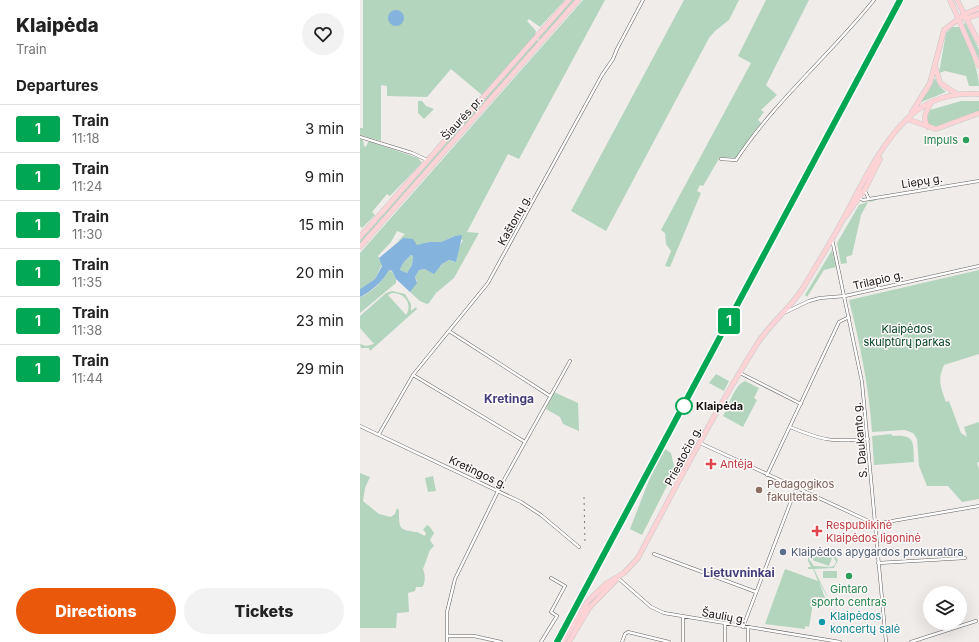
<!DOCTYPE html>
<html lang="en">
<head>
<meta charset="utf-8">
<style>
	:root { --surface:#fff; --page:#f2f2f2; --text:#222; --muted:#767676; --line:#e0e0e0; --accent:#ea580c }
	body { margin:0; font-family:Inter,sans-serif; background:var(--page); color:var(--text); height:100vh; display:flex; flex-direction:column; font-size:15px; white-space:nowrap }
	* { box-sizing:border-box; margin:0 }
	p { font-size:13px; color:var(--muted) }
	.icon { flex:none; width:22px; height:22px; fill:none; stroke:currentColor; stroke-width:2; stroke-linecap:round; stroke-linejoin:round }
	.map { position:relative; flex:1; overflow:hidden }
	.details { display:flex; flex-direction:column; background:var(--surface); width:360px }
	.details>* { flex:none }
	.badge { padding:0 8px; border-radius:3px; font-size:14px; line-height:26px }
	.tools { position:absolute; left:563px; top:586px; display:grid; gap:8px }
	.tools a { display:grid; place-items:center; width:44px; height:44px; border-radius:50%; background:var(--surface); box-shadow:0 4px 16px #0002; font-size:20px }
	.map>.badge { position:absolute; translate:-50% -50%; box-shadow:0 0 0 2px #fff }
	h2 { padding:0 16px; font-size:15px; line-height:36px }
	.round { display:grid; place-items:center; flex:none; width:42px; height:42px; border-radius:21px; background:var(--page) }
	.summary { display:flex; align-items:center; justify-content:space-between; height:68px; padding:0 16px }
	h1 { font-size:19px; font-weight:800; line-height:30px }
	.cta { display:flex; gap:8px; margin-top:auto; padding:8px 16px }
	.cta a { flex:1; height:46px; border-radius:24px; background:var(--accent); color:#fff; font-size:16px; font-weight:800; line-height:46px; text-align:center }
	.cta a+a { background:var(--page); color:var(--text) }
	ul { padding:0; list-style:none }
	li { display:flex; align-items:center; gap:12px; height:48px; padding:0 16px; border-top:1px solid var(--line) }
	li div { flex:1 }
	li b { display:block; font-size:15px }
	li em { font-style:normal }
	li .badge { min-width:44px; font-weight:700; text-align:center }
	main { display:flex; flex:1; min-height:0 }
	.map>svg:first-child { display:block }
	.green { fill:#b3d5bd; fill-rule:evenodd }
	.water { fill:#84b4dd; fill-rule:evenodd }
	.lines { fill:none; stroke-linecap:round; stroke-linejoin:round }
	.street-casing { stroke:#656160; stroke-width:3.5 }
	.primary-casing { stroke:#c7c6c6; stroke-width:5.5 }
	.street { stroke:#fff; stroke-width:2.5 }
	.primary { stroke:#fdd3d6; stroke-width:4.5 }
	.rail { stroke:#7f7c7b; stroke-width:1; stroke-dasharray:2 4; stroke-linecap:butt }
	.line-casing { stroke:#fff; stroke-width:9 }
	.line { stroke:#00a651; stroke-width:6 }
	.leisure-dot { fill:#2e9e5b; stroke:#fdf9f8; stroke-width:1.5 }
	.stop-dot { fill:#fff; stroke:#00a651; stroke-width:2 }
	.health-dot { fill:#e0444e; stroke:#fdf9f8; stroke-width:1.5 }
	.education-dot { fill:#8d6e63; stroke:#fdf9f8; stroke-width:1.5 }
	.service-dot { fill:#5c6f8a; stroke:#fdf9f8; stroke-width:1.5 }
	.culture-dot { fill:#0f9aa8; stroke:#fdf9f8; stroke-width:1.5 }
	.labels { text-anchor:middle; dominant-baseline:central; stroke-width:3; stroke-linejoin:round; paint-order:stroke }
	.street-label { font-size:11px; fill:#151313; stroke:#fdf9f8 }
	.leisure-label { font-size:11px; fill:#27864d; stroke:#fdf9f8; text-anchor:end }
	.park-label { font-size:11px; fill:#004523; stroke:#fdf9f8 }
	.stop-label { font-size:11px; font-weight:bold; fill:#151313; stroke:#fdf9f8; text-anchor:start }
	.health-label { font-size:11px; fill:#be3a42; stroke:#fdf9f8; text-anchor:start }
	.education-label { font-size:11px; fill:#785e54; stroke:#fdf9f8; text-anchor:start }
	.service-label { font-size:11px; fill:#4e5e75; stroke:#fdf9f8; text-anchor:start }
	.culture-label { font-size:11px; fill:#0d838f; stroke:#fdf9f8; text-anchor:start }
	.neighbourhood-label { font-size:12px; font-weight:bold; fill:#433f7c; stroke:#fdf9f8 }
</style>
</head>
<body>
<main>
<section class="details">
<div class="summary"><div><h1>Klaipėda</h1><p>Train</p></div><a class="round"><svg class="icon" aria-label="heart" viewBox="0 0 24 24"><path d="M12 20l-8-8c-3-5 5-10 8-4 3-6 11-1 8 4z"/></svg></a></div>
<h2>Departures</h2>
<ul>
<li><span class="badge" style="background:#00a651;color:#fff">1</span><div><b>Train</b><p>11:18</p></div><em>3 min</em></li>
<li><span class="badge" style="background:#00a651;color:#fff">1</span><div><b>Train</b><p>11:24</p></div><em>9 min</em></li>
<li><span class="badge" style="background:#00a651;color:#fff">1</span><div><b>Train</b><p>11:30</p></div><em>15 min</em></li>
<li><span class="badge" style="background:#00a651;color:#fff">1</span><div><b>Train</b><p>11:35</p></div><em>20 min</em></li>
<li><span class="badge" style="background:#00a651;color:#fff">1</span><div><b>Train</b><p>11:38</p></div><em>23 min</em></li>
<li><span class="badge" style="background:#00a651;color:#fff">1</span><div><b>Train</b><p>11:44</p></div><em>29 min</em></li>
</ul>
<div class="cta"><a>Directions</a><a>Tickets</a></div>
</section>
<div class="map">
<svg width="619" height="642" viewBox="0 0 619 642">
	<rect width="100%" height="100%" fill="#f0ecea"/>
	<path class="green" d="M3 0H205L180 27 169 19 167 21 176 31 175 35 122 95 91 69 67 97 27 96V86L21 85V141L0 135V128H3Z
		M212 0H215L180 40 178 38Z
		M223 0H245L159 159 148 154 107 232 119 233 94 278 76 293 69 303 67 304 60 301 50 292 57 281 55 277 59 270 80 267 82 264 89 260 94 262 97 259V251L103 240 95 236 81 242H69L61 245H57L43 238 37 242 45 234 37 231 31 242 18 256 22 264 15 279 0 289V253Z
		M324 0H379L369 20 355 31 349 38 246 231 211 211Z
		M406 0H449L406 85 417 95 401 110 404 112 398 120 401 123 376 158 360 157 343 186 340 185 337 191 341 193 310 267 305 266 311 251 306 244 305 233 301 230 391 63 378 56Z
		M605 22 619 50V59L604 25Z
		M592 27H599C607 40 619 71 619 86H609L606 76 585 71 579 73 586 33Z
		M177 40 179 42 105 126 103 124Z
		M575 78 579 86 586 92 559 103 568 92Z
		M58 101H62L66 106 74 109 64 119 58 113Z
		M601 101H619V111L578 126 573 127 567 123V117L570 110Z
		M100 128 101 130 0 244V241Z
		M0 139 3 140 4 146 6 147 8 142H11L58 158 62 163 30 196 27 194 12 212 15 215 2 228 0 226Z
		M515 199V201L508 202 501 215 492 255 486 257 487 263 481 264 477 243 499 205Z
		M472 250 476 267 464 270 447 297 445 295Z
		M51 255 53 256 52 265 47 273 40 270C42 263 46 260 51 255Z
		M28 270 32 272 36 279V283L0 313V297C10 294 25 280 28 270Z
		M619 270V354L584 365C577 380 581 388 586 402L589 401 601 433 607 437 604 427 619 422V462L617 463 619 469V499L602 502 588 486H567L559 466 557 439 553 433 545 430 512 432C509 387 500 344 489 300Z
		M32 291 45 294 51 304V311L56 307 57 309 10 351 9 348H1L0 344 6 346 14 344 0 328V316L26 293ZM32 293C45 293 53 304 46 315L28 295Z
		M356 374 369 381 364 391 349 383Z
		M385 381 399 388 394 398 397 400 383 427 363 416C369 406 374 385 385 381Z
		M194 392 218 403 219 431 203 424 200 417 186 409Z
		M531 434 533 436C556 434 553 443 554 462L514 465 512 436Z
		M305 449 311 453 315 470 282 535 270 529 291 475Z
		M0 473 10 477 5 488 3 501 19 514 31 517 35 514 37 508 39 510C39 529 39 530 57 532 60 533 62 535 65 536L66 533 63 530 67 525 70 527 74 533 70 540 74 546 70 550 63 569C65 574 66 583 62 587H56L55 591 48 593 49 612 37 613 36 628H0Z
		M73 476 76 491 68 492 65 478Z
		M453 549 474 555 478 560 474 568 454 569 471 604 459 582 465 598 454 597 449 627 445 626V629L405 624 425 569 458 581 453 569H448V567H451L448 561V555ZM455 551 473 557 476 561 475 565 471 567 454 566 449 559 450 554Z
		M455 551 472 558 469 566 452 560Z
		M463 571H477V578H463Z"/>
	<path class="water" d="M28 18a8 8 0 1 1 16 0a8 8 0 1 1-16 0Z
		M102 235C102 238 97 258 96 262L89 260 82 264 74 274 65 269 59 270 55 277 57 283 50 292 36 279 32 271 29 270C24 280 10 293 0 297V289L15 279 22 266 19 258 43 238 53 239 57 245 69 242H81L95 236ZM51 255 53 256 52 265 47 273 40 270C42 263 46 260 51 255Z"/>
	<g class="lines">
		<defs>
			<path id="street" d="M0 137 52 153 67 160
				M361 159 376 160C415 101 470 55 514 0
				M505 191 509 199
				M499 198 503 200 619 181
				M472 239 502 382 526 642
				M426 312 449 301 460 298 485 296 619 266
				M89 331 190 396
				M380 373 441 404
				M53 375 165 442
				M0 426 161 502 181 515 219 547
				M430 427C464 441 472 442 508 439
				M19 434 53 375 128 283 242 75 253 59 257 49 283 0
				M340 443 515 524 619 506
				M407 475 479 322 489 317
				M294 554 396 592
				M518 563 605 558
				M258 578 291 607 304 613 480 642
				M383 627 436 488
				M388 628V642
				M87 636H114L141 642
				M87 642V612L95 579 140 487 210 361
				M181 642 197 616 191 612 205 586 191 578
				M262 642 265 634 268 632 309 642
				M323 642V617
				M365 642V624
				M551 642 616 621"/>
			<path id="primary" d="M590 0 619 66
				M597 0 619 43
				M605 19 619 14
				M576 69 580 83 597 94
				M552 112 570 83 584 30 605 14 619 8
				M547 119 576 129 619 113
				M568 127C562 118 566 111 571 103
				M486 216 505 189 520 159
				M0 237 209 0
				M0 247 218 0
				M203 642 228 601 247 583 264 573 278 558C316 486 354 413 397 344 410 323 430 309 443 288 456 266 469 245 481 223 501 187 519 145 549 117 568 99 594 92 619 94
				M209 642 229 608 257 579"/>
		</defs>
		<use href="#street" class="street-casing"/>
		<use href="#primary" class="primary-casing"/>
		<use href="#street" class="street"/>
		<use href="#primary" class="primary"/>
		<path class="rail" d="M224 497 225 544
			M197 642 540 0"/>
	</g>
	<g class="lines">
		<defs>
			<path id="line" d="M197 642 540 0"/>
		</defs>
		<use href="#line" class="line-casing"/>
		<use href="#line" class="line"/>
	</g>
	<g class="leisure-dot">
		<circle cx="606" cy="140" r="4"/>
		<circle cx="489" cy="576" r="4"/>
	</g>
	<circle class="stop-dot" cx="324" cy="406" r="8"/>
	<g class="health-dot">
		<path d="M349 458h4v4h4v4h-4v4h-4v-4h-4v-4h4z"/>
		<path d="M455 525h4v4h4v4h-4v4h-4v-4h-4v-4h4z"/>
	</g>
	<circle class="education-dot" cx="399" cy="490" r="4"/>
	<circle class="service-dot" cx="423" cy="552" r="4"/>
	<circle class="culture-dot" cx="462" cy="622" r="4"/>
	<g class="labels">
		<g class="street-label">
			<text transform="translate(102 118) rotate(-48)">Šiaurės pr.</text>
			<text transform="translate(562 181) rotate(-9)">Liepų g.</text>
			<text transform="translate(154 220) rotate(-61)">Kaštonų g.</text>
			<text transform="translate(518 280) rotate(-13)">Trilapio g.</text>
			<text transform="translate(500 440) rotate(-95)">S. Daukanto g.</text>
			<text transform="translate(323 456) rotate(-62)">Priestočio g.</text>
			<text transform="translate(118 472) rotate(25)">Kretingos g.</text>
			<text transform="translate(364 616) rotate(10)">Šaulių g.</text>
		</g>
		<g class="leisure-label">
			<text x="598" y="140">Impuls</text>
			<text x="489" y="589" text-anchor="middle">Gintaro<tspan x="489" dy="13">sporto centras</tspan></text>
		</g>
		<g class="park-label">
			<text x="547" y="329">Klaipėdos<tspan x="547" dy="13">skulptūrų parkas</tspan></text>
		</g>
		<g class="stop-label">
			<text x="336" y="406">Klaipėda</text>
		</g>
		<g class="health-label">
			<text x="360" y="464">Antėja</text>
			<text x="466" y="525">Respublikinė<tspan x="466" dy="13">Klaipėdos ligoninė</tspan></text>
		</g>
		<g class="education-label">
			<text x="407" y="484">Pedagogikos<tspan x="407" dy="13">fakultetas</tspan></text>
		</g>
		<g class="service-label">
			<text x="431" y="552">Klaipėdos apygardos prokuratūra</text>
		</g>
		<g class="culture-label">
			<text x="470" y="616">Klaipėdos<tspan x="470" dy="13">koncertų salė</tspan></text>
		</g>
		<g class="neighbourhood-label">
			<text x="149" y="398">Kretinga</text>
			<text x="379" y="572">Lietuvninkai</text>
		</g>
	</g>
</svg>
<div class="tools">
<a><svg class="icon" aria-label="layers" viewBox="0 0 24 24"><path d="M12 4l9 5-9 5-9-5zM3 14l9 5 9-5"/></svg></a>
</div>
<b class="badge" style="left:369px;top:321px;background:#00a651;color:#fff">1</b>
</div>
</main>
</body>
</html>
